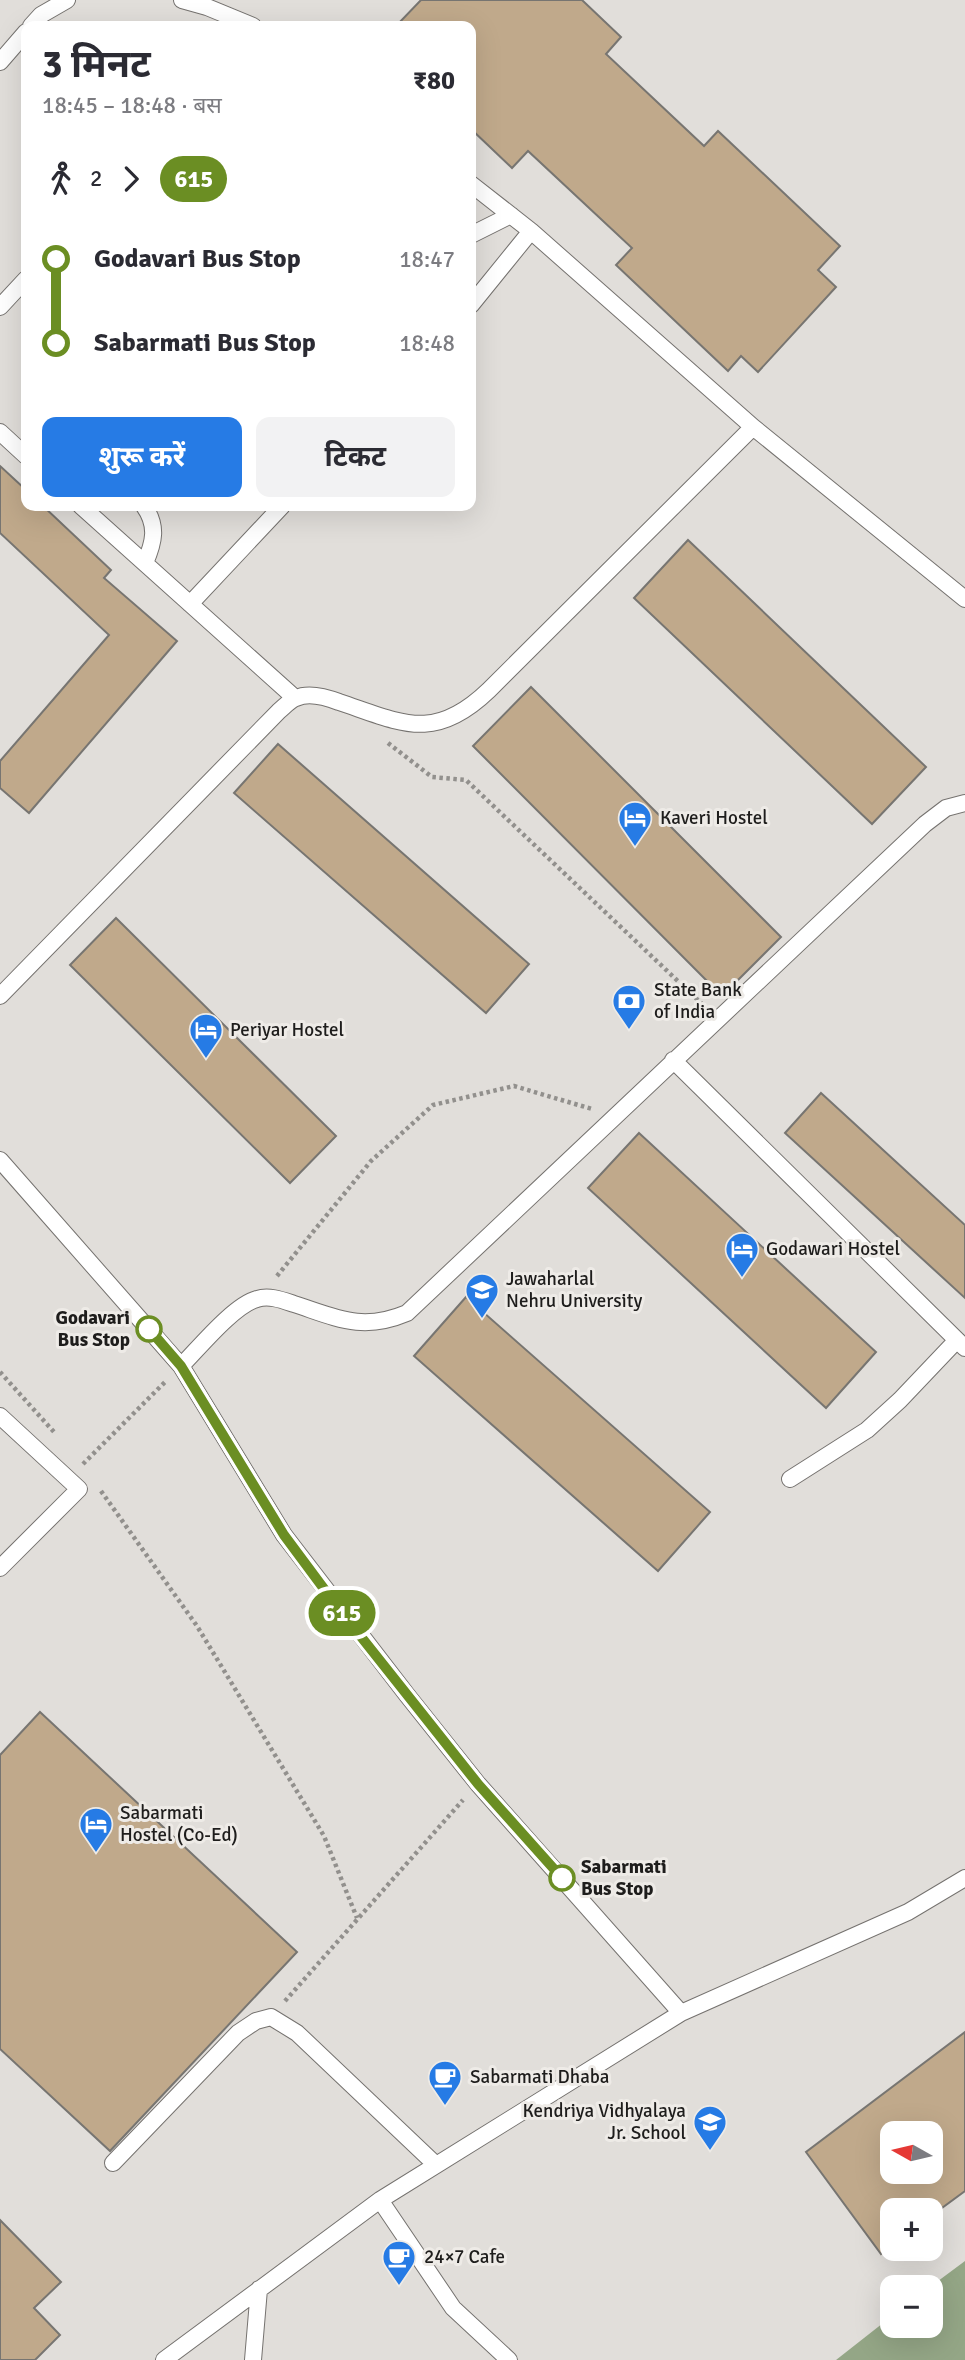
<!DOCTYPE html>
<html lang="hi">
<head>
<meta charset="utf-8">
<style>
	:root { --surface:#fff; --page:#f2f2f3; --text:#2b2b33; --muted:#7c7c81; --accent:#267be5 }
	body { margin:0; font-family:Signika,"Noto Sans Devanagari",sans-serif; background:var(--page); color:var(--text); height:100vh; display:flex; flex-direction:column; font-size:26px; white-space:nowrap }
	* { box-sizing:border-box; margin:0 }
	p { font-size:23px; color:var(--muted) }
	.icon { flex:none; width:38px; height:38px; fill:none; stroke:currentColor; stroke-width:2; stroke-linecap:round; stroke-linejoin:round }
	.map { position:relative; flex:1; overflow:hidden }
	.details { position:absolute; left:21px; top:21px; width:455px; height:490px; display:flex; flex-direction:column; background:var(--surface); border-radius:14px; box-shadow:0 7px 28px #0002 }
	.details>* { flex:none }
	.badge { padding:0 14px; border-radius:23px; font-size:24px; line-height:46px }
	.needle { width:46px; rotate:278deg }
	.buttons { position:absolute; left:880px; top:2121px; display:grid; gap:14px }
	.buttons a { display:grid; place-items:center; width:63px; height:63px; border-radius:14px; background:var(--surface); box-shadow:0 7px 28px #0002; font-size:35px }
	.map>.badge { position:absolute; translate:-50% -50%; box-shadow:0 0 0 4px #fff }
	.legs { display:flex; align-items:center; gap:10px; height:77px; padding:0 21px; font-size:23px }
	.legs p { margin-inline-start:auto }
	.headline { display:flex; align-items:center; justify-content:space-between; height:119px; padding:0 21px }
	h1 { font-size:38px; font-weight:700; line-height:52px }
	.primary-button { display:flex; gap:14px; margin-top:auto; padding:14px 21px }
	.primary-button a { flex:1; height:80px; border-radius:14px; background:var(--accent); color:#fff; font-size:28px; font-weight:700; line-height:80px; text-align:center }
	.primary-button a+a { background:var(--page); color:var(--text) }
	ul { padding:0 21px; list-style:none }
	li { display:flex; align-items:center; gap:24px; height:84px; font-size:26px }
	li i { display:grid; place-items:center; width:10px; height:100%; margin:0 9px; background:currentColor }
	li i::after { content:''; width:18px; height:18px; margin:-9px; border:5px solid; border-radius:50%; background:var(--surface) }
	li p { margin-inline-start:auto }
	li:first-child i { background:linear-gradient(#0000 50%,currentColor 0) }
	li:last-child i { background:linear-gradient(currentColor 50%,#0000 0) }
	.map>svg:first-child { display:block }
	.forest { fill:#94a686 }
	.building { fill:#c0a98b; stroke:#777571; stroke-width:2; fill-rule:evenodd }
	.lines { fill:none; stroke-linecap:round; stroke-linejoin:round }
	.service-casing { stroke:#75726f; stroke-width:18 }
	.path { stroke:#92908d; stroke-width:4.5; stroke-dasharray:3.5 3.5; stroke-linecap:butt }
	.service { stroke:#fff; stroke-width:16 }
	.line-1-casing { stroke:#fff; stroke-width:16 }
	.line-1 { stroke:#6b8e23; stroke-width:10 }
	.stop-1-dot { fill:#fff; stroke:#6b8e23; stroke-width:3.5 }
	.labels { text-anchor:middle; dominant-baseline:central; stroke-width:6; stroke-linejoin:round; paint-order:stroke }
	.poi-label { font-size:19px; fill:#1e1d1c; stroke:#eeebe7; text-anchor:start }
	.stop-label { font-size:19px; font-weight:bold; fill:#1e1d1c; stroke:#eeebe7; text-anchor:end }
</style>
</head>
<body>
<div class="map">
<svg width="965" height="2360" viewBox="0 0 965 2360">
	<rect width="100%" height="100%" fill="#e1deda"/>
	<path class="forest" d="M965 2261V2360H836L892 2316V2326H931L930 2287Z"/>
	<path class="building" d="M421 0H582L621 37 606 54 704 146 718 131 840 246 818 270 836 287 758 372 741 356 728 371 616 265 632 248 528 151 512 168 471 129V26H396Z
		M0 466 26 490V506H43L111 570 104 578 177 641 29 813 0 788V761L109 635 0 533Z
		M688 540 926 767 872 824 634 598Z
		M531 687 781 937 722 996 473 746Z
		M278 744 529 964 486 1013 234 793Z
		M116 918 336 1136 290 1183 70 965Z
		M821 1093 965 1225V1298L785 1133Z
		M639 1133 876 1352 826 1408 588 1188Z
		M466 1297 710 1512 658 1571 414 1356Z
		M40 1712 297 1952 110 2151 0 2049V1755Z
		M965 2032V2191L931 2216V2210H892V2245L881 2254 806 2152ZM892 2133H931V2172H892Z
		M0 2220 61 2282 34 2308 60 2335 35 2360H0Z"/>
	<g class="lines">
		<defs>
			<path id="service" d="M182 0 207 7 253 26
				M31 26 41 15 67 0
				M0 62 26 32
				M471 184 531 231 753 427 965 599
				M471 235 511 215
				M471 305 531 231
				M0 307 26 279
				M0 432 26 456
				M81 506 295 698
				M144 506C158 526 154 542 145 563
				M190 604 282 506
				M0 996 279 711C284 707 290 700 296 698 309 692 326 697 339 702 402 723 434 743 489 690L753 427
				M673 1060 965 1348
				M0 1160 181 1366 284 1535 407 1695 478 1784 681 2013
				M181 1366C199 1348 234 1305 257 1299 269 1295 282 1300 294 1304 337 1318 362 1332 407 1313L925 824 946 808 965 803
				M0 1416 79 1489 0 1568
				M790 1479 867 1430 900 1400 957 1340
				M113 2163 238 2033 256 2021 271 2017 297 2033 435 2164
				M380 2200 453 2308 509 2360
				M164 2360 380 2200 681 2013 908 1912 965 1878
				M253 2360 259 2289"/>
		</defs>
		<use href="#service" class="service-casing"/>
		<path class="path" d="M388 743 432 777 466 780 702 1004
			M277 1276 371 1161 433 1105 514 1086 592 1109
			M0 1372 54 1432
			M83 1464 166 1381
			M101 1491 197 1626 324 1836 357 1918
			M285 2001 463 1800"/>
		<use href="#service" class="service"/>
	</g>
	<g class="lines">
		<defs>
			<path id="line-1" d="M149 1329 181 1366 284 1535 339 1609 478 1784 562 1878"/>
		</defs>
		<use href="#line-1" class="line-1-casing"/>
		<use href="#line-1" class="line-1"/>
	</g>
	<defs>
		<symbol id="hotel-pin" viewBox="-11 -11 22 30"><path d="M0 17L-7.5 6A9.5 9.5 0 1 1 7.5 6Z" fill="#267be5" stroke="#eeebe7"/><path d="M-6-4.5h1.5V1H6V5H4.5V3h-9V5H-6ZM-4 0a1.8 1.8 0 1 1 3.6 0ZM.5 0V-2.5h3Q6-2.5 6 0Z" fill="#fff"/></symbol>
		<symbol id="bank-pin" viewBox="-11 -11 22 30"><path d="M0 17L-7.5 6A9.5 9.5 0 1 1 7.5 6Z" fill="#267be5" stroke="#eeebe7"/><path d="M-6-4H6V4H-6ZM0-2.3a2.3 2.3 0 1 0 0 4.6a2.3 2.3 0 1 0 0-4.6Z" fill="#fff"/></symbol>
		<symbol id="university-pin" viewBox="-11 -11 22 30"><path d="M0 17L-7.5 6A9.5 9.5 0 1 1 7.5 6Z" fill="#267be5" stroke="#eeebe7"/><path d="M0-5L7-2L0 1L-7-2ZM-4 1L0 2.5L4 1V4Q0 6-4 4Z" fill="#fff"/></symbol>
		<symbol id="cafe-pin" viewBox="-11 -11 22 30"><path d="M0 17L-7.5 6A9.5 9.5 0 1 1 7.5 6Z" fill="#267be5" stroke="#eeebe7"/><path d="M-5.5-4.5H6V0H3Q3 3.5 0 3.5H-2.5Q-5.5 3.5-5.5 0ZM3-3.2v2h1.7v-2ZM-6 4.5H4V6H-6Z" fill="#fff"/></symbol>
		<symbol id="school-pin" viewBox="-11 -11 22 30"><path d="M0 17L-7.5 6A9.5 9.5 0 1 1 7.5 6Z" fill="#267be5" stroke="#eeebe7"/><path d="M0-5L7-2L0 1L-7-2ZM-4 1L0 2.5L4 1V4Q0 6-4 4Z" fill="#fff"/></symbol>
	</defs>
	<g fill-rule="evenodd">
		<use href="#hotel-pin" x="616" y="799" width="38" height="52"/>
		<use href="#bank-pin" x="610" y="982" width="38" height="52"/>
		<use href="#hotel-pin" x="187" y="1011" width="38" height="52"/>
		<use href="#hotel-pin" x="723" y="1230" width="38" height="52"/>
		<use href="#university-pin" x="463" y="1271" width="38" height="52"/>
		<use href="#hotel-pin" x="77" y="1805" width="38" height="52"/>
		<use href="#cafe-pin" x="426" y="2058" width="38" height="52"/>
		<use href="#school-pin" x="691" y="2103" width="38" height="52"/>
		<use href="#cafe-pin" x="380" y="2238" width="38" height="52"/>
	</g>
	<g class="stop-1-dot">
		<circle cx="149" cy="1329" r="12"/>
		<circle cx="562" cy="1878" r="12"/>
	</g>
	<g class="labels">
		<g class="poi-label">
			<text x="660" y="818">Kaveri Hostel</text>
			<text x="654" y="990">State Bank<tspan x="654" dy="22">of India</tspan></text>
			<text x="230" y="1030">Periyar Hostel</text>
			<text x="766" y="1249">Godawari Hostel</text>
			<text x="506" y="1279">Jawaharlal<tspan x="506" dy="22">Nehru University</tspan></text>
			<text x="120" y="1813">Sabarmati<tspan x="120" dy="22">Hostel (Co-Ed)</tspan></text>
			<text x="470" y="2077">Sabarmati Dhaba</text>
			<text x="686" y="2111" text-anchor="end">Kendriya Vidhyalaya<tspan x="686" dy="22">Jr. School</tspan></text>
			<text x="424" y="2257">24×7 Cafe</text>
		</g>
		<g class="stop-label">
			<text x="130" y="1318">Godavari<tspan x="130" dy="22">Bus Stop</tspan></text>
			<text x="581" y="1867" text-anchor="start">Sabarmati<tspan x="581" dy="22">Bus Stop</tspan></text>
		</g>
	</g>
</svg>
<div class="buttons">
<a><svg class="needle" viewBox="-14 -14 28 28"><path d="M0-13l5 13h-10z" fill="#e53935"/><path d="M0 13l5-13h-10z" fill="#7c7c81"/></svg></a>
<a>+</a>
<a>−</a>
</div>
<b class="badge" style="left:342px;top:1613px;background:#6b8e23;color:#fff">615</b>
<section class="details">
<div class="headline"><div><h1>3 मिनट</h1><p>18:45 – 18:48 · बस</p></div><b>₹80</b></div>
<div class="legs"><svg class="icon" aria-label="walk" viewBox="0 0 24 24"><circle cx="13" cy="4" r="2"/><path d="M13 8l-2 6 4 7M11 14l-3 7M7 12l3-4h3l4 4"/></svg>2<svg class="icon" aria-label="forward" viewBox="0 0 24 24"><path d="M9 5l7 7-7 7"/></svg><b class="badge" style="background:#6b8e23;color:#fff">615</b></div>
<ul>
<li><i style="color:#6b8e23"></i><b>Godavari Bus Stop</b><p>18:47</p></li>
<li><i style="color:#6b8e23"></i><b>Sabarmati Bus Stop</b><p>18:48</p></li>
</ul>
<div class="primary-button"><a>शुरू करें</a><a>टिकट</a></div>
</section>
</div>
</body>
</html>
